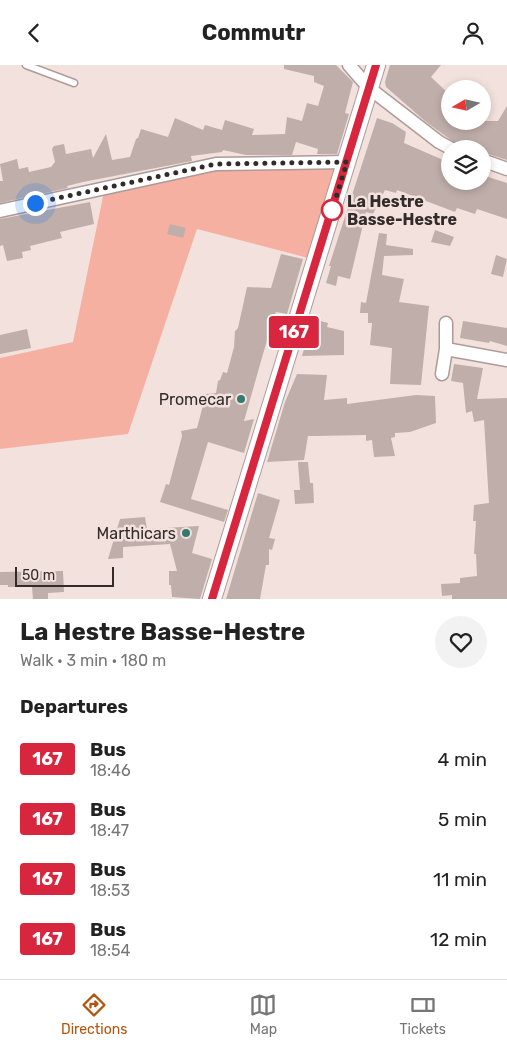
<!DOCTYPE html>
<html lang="en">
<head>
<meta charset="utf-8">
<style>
	:root { --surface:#fff; --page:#f2f2f2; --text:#222; --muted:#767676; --line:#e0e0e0; --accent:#b45309 }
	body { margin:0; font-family:Rubik,sans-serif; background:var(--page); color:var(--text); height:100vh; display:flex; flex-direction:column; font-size:19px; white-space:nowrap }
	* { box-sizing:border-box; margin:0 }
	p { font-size:16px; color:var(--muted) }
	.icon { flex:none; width:28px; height:28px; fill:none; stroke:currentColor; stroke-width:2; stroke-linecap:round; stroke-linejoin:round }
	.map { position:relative; height:534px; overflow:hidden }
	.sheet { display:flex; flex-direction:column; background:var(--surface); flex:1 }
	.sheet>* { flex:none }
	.badge { padding:0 10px; border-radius:4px; font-size:18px; line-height:32px }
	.needle { width:32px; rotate:261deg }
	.buttons { position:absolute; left:441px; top:15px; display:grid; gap:10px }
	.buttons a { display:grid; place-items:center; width:50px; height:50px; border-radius:50%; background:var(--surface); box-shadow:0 2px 8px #0003; font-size:25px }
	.scale { position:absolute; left:15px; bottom:12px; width:99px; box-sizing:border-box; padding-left:5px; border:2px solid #322b2a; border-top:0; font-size:14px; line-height:18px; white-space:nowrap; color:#322b2a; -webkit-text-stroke:4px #f3e1dd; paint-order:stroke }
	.you { position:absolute; width:25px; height:25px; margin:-12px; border:4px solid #fff; border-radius:50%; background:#1a73e8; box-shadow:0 0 0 8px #1a73e833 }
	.map>.badge { position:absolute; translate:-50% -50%; box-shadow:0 0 0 2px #fff }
	h2 { padding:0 20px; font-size:19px; line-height:45px }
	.round { display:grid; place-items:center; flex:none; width:52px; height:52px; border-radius:26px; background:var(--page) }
	.overview { display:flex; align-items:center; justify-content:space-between; height:85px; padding:0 20px }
	h1 { font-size:24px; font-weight:700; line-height:38px }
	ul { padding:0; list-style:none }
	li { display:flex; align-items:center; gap:15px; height:60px; padding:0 20px }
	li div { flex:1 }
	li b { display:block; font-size:19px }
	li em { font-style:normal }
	li .badge { min-width:55px; font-weight:700; text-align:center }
	header { display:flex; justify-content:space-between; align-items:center; height:65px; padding:0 20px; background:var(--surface); font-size:22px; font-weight:700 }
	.tabs { display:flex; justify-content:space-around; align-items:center; height:70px; border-top:1px solid var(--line); background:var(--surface); font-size:14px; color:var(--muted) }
	.tabs a { display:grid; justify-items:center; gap:2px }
	.tabs .current { color:var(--accent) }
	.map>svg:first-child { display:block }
	.green { fill:#f5b0a2 }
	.building { fill:#c0aeab }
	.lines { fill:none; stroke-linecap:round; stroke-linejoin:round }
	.lane-casing { stroke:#ac9b98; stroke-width:9 }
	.street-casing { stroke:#ac9b98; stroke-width:15 }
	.secondary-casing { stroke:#ac9b98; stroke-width:20 }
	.lane { stroke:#fff; stroke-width:6 }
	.street { stroke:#fff; stroke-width:12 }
	.secondary { stroke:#fff; stroke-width:18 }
	.line-casing { stroke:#fff; stroke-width:11 }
	.line { stroke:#d7263d; stroke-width:8 }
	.walk { stroke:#322b2a; stroke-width:5; stroke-dasharray:0 9 }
	.stop-dot { fill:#fff; stroke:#d7263d; stroke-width:2.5 }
	.poi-dot { fill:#357a6f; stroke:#f3e1dd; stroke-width:2 }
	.labels { text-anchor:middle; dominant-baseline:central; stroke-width:5; stroke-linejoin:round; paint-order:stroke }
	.stop-label { font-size:16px; font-weight:bold; fill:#322b2a; stroke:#f3e1dd; text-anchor:start }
	.poi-label { font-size:16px; fill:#322b2a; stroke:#f3e1dd; text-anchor:end }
</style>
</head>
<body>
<header><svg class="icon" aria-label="back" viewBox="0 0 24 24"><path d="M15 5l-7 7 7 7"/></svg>Commutr<svg class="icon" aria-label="person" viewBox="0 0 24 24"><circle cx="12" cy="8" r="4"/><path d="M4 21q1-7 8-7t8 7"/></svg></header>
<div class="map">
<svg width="507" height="534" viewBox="0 0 507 534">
	<rect width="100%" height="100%" fill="#f3e1dd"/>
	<path class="green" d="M347 97 316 195 197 164 128 369 0 384V293L73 277 105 122 194 102Z"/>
	<path class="building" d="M284 0H336L353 17 345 48 349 49 337 89H317L318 84 296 77 292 90H246L223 85 222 87 191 91 192 96 83 117 67 121 68 123 0 138V116H3L0 99 17 94 19 104 28 102 29 107 51 102 55 97 52 84 54 81 64 79 66 89 91 84 93 93 106 69 112 95 130 92 136 74 138 73 141 64 168 72 175 53 203 65 205 60 222 65 225 55 254 64 252 70 285 69 287 52 302 56 307 38 318 41 324 21 314 17V11L284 4Z
		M390 0H441L431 12 450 30V56H498L507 41V95L482 87V84L459 81 425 56 386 22 385 17Z
		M377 53 392 58 406 67 404 78 450 98V116H482V110L507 118V154L477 144 475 149 457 143 455 147 397 125 396 128 385 125 373 149 366 147 350 214 338 211 336 221 326 218 331 201H329Z
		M90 137 94 159 60 167 62 173 30 181 31 185 22 187 23 193 7 196 3 180 0 181V154Z
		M170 159 186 163 183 173 167 169Z
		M435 165 454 172 450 181 431 177Z
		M379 168 387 169 386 180 413 184V190L384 191 382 210 404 214 399 237 429 241 421 320 390 319 392 283 370 280 372 258H368V248H360L361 237 366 238Z
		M281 189 303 194 287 249 276 247 263 289 244 356 254 354 244 388 208 377 191 434 228 445 224 457 160 437 166 419 169 420 182 371 181 366 197 363 206 329 216 328 218 316 220 315 223 307 227 308 234 282 235 266 238 263 247 222 271 223Z
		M496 190 507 194 503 212 491 209Z
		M313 254 328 258 327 262 344 266V290L302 291Z
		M463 256 507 263V281L490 276 489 278 460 273Z
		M27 264 31 283 0 289V270Z
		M454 299 483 303 477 334 507 333V534H452V530L442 531 441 519 460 518V513L477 511 476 489H474L476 456H473L474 440 489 438 484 355 474 357 472 346 466 348 463 318 451 316Z
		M297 309 327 310 324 335 347 333V339L416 330 435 331 436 358 410 367 395 368V372L391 373 395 391 374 392 372 375 366 376V370L316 371H308L304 395 267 397 285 337Z
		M298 397H308L310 418H313L314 438 295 439 294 425H300Z
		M258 428 280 435 269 473 275 474 272 485 269 484V500H266L260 534H226Z
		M145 452 147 464 199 461 192 488 212 494 200 534 172 532 171 520H169V506H177L170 479 123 482V493L108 494 120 454Z
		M63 506 64 527 48 528V534H33L32 522H8V520H0V507Z"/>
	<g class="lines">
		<defs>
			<path id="lane" d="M26 0 74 18"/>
			<path id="street" d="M349 0 369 23 439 77 452 84
				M482 95 507 104
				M0 146 216 99 347 97
				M446 284 507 295
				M442 309 446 284V258"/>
			<path id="secondary" d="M212 534 376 0"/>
		</defs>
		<use href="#lane" class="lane-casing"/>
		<use href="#street" class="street-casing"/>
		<use href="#secondary" class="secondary-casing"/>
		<use href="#lane" class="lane"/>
		<use href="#street" class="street"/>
		<use href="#secondary" class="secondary"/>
	</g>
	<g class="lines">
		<defs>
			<path id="line" d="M212 534 376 0"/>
		</defs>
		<use href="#line" class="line-casing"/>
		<use href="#line" class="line"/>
		<path class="walk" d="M35 138 216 99 347 97 332 145"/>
	</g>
	<circle class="stop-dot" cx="332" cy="145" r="10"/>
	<g class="poi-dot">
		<circle cx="241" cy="334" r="5"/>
		<circle cx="186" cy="468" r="5"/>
	</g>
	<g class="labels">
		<g class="stop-label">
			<text x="347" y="136">La Hestre<tspan x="347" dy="18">Basse-Hestre</tspan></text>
		</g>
		<g class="poi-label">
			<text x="231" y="334">Promecar</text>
			<text x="176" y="468">Marthicars</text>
		</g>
	</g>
</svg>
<div class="buttons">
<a><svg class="needle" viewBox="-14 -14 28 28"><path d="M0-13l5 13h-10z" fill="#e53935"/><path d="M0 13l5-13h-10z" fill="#767676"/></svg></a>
<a><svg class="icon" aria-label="layers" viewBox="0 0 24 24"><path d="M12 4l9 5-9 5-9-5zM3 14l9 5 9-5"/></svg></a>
</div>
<div class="scale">50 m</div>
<div class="you" style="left:35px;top:138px"></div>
<b class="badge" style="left:294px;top:267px;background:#d7263d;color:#fff">167</b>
</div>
<section class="sheet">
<div class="overview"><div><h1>La Hestre Basse-Hestre</h1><p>Walk · 3 min · 180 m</p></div><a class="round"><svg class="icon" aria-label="heart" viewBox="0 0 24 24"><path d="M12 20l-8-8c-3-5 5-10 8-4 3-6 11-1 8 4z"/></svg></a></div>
<h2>Departures</h2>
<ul>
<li><span class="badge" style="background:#d7263d;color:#fff">167</span><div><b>Bus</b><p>18:46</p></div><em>4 min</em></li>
<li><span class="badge" style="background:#d7263d;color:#fff">167</span><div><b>Bus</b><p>18:47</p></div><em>5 min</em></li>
<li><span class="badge" style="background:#d7263d;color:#fff">167</span><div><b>Bus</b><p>18:53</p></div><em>11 min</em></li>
<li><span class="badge" style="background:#d7263d;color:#fff">167</span><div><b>Bus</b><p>18:54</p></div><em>12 min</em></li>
</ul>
</section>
<nav class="tabs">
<a class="current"><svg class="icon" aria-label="directions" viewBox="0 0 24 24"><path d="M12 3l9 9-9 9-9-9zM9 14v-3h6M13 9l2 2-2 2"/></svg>Directions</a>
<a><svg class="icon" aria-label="map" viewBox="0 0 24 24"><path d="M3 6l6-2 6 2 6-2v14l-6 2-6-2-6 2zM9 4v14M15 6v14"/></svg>Map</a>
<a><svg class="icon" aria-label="tickets" viewBox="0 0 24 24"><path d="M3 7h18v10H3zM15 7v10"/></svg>Tickets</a>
</nav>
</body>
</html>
